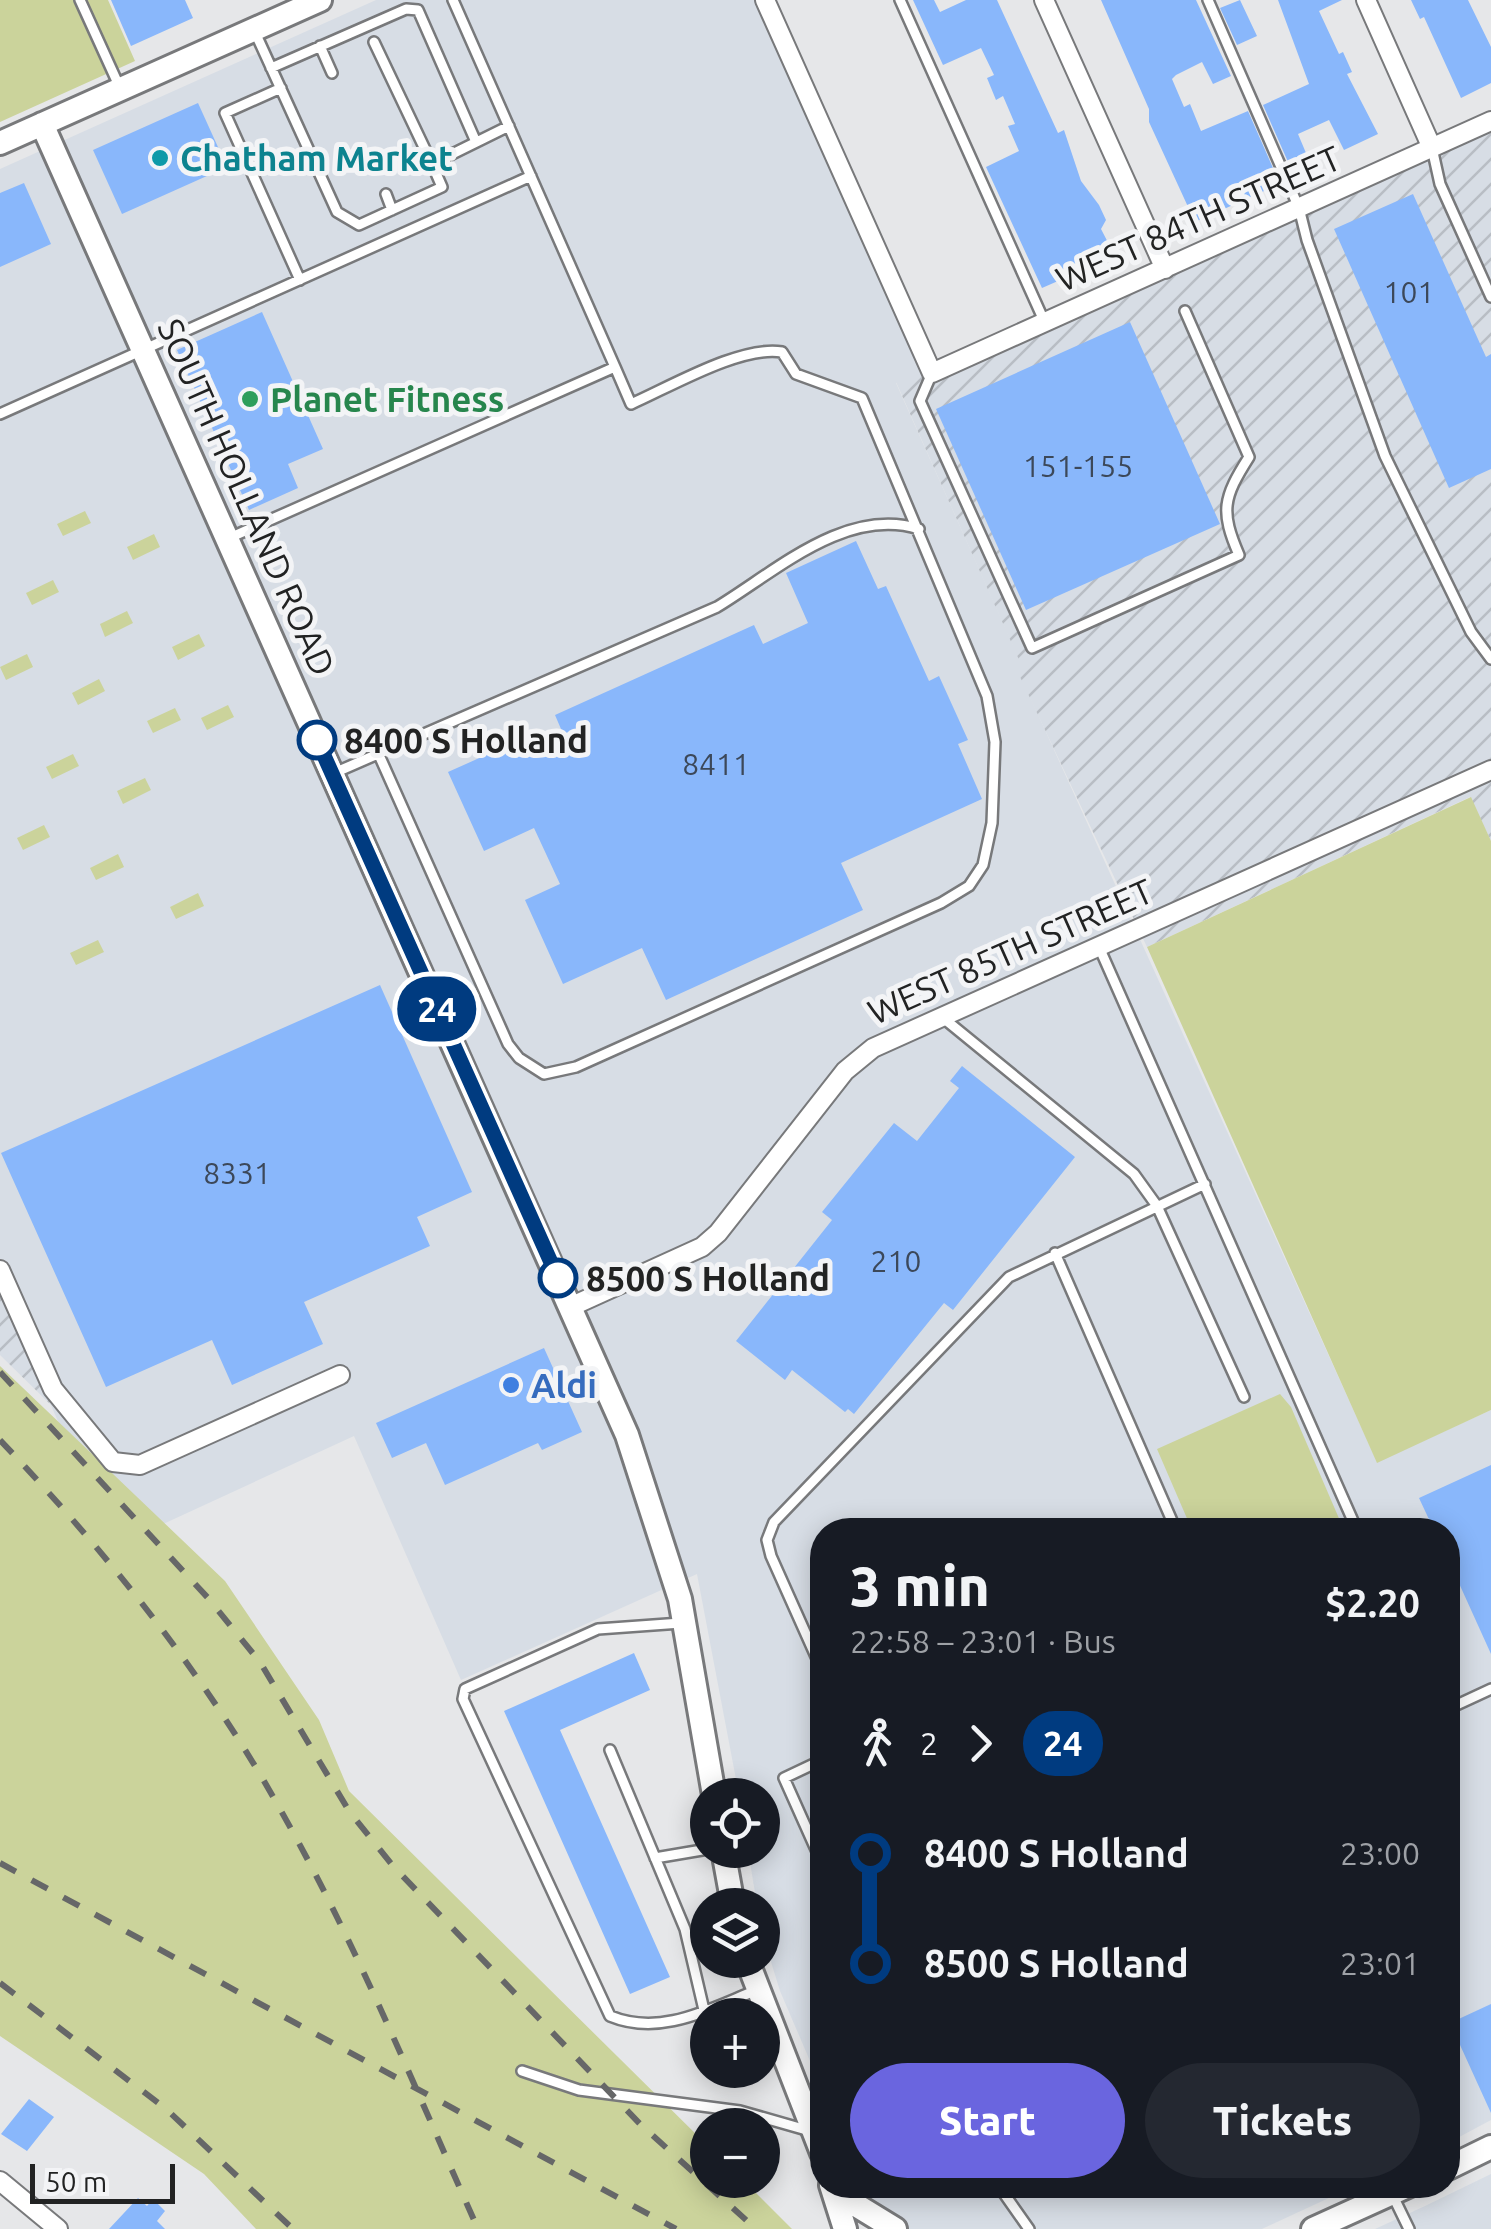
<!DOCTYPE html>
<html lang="en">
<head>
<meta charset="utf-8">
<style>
	:root { --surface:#171b24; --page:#242831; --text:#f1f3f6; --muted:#9ea1a6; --accent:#6a65df }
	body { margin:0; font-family:Ubuntu,sans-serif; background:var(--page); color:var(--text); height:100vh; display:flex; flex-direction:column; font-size:38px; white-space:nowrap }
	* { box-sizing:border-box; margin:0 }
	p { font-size:32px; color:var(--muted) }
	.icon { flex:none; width:55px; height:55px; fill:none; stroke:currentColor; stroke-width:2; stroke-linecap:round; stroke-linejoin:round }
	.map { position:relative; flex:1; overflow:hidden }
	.drawer { position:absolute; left:810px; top:1518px; width:650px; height:680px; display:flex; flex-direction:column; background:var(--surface); border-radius:40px; box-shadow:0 5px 25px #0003 }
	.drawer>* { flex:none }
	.badge { padding:0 20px; border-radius:32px; font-size:35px; line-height:65px }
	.tools { position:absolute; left:690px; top:1778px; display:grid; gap:20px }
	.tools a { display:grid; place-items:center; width:90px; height:90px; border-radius:50%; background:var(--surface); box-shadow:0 5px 25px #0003; font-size:50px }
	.scale { position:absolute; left:30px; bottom:25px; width:145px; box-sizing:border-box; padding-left:10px; border:5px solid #222323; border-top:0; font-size:28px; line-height:35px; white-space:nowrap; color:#222323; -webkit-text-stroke:8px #f3f4f6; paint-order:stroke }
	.map>.badge { position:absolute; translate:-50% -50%; box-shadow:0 0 0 5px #fff }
	.legs { display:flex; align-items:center; gap:15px; height:110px; padding:0 40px; font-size:32px }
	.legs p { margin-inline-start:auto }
	.overview { display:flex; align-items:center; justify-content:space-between; height:170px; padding:0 40px }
	h1 { font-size:55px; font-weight:800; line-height:75px }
	.cta { display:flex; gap:20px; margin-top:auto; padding:20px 40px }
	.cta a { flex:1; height:115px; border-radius:60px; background:var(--accent); color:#fff; font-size:40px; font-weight:800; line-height:115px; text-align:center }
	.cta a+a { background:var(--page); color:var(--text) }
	ul { padding:0 40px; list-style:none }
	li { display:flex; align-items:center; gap:35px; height:110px; font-size:38px }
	li i { display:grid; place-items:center; width:15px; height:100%; margin:0 12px; background:currentColor }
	li i::after { content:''; width:25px; height:25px; margin:-12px; border:8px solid; border-radius:50%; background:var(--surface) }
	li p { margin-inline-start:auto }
	li:first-child i { background:linear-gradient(#0000 50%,currentColor 0) }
	li:last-child i { background:linear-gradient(currentColor 50%,#0000 0) }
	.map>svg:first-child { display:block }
	.built { fill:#d7dde5 }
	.industrial { fill:url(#industrial-furrows) }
	.green { fill:#cbd39b }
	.building { fill:#89b7fb }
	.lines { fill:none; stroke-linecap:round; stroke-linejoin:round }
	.lane-casing { stroke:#78797b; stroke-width:14 }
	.street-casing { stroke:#78797b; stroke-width:22 }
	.secondary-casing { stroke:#78797b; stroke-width:28 }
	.lane { stroke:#fff; stroke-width:9 }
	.street { stroke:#fff; stroke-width:18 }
	.secondary { stroke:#fff; stroke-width:22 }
	.rail { stroke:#666768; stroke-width:6; stroke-dasharray:18 18; stroke-linecap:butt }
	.line-1-casing { stroke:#fff; stroke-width:22 }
	.line-1 { stroke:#003b80; stroke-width:15 }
	.culture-dot { fill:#0f9aa8; stroke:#f3f4f6; stroke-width:4 }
	.leisure-dot { fill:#2e9e5b; stroke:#f3f4f6; stroke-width:4 }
	.stop-1-dot { fill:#fff; stroke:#003b80; stroke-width:5 }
	.shop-dot { fill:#3f7fe0; stroke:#f3f4f6; stroke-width:4 }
	.labels { text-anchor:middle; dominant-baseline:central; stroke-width:10; stroke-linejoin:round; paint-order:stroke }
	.number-label { font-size:30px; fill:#3c4859 }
	.culture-label { font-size:35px; font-weight:bold; fill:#0d838f; stroke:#f3f4f6; text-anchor:start }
	.street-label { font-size:35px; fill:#222323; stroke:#f3f4f6 }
	.leisure-label { font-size:35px; font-weight:bold; fill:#27864d; stroke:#f3f4f6; text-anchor:start }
	.stop-label { font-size:35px; font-weight:bold; fill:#222323; stroke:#f3f4f6; text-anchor:start }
	.shop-label { font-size:35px; font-weight:bold; fill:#366cbe; stroke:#f3f4f6; text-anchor:start }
</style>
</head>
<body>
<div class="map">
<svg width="1491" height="2229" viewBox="0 0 1491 2229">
	<defs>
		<pattern id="industrial-furrows" width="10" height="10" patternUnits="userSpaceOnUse" patternTransform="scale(2.5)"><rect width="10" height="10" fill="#d7dde5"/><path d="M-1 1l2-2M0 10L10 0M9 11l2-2" fill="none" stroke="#b8bdc4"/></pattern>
	</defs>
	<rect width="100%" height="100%" fill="#e6e7e9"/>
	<path class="built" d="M376 0H755L921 371 896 383 1021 663 1016 666 1377 1462 1491 1410V2120L1448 2143V1530H822V2089L780 1991 763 1936 762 1905H757L748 1850H762V1795H739L697 1574 461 1680 354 1436 161 1525 61 1428 0 1290V169Z
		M1491 2174V2229H1375L1425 2206Z
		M854 2185H1357L1262 2229H908L856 2196Z"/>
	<path class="industrial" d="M1491 115V841L1470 797 1147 947 1015 666 1020 662 896 382Z
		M0 1290 52 1406 0 1355Z"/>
	<path class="green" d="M0 0H108L135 61 0 122Z
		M85 511 91 523 63 536 57 524Z
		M154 534 160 547 133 560 127 547Z
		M53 580 59 592 32 605 26 593Z
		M127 611 133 623 105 637 100 624Z
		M199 634 205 646 178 660 172 647Z
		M27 654 33 667 6 680 0 667Z
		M99 679 105 691 78 705 72 693Z
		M228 705 234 717 207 730 201 718Z
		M175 708 181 720 153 733 147 721Z
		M73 754 79 766 52 779 46 767Z
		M145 778 151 790 123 804 117 791Z
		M1471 797 1491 841V1410L1377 1463 1147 947Z
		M44 825 50 837 23 850 17 838Z
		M118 854 124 867 96 880 90 868Z
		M198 893 204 906 176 919 170 907Z
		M98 940 104 952 76 965 70 953Z
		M0 1366 225 1581 319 1720 349 1791 707 2145 708 2180H743L792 2229H256L204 2174 0 2036Z
		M1280 1394 1291 1407 1344 1530H1192L1157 1449Z"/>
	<path class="building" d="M111 0H185L193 18 131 46Z
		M913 0H934L940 12 966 0H997L1058 133 1064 130 1081 181 1099 205 1106 220 1101 229 1115 256 1042 288 986 167 1019 151 1008 126 1015 124 1003 96 996 100 987 78 994 75 981 48 943 65Z
		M1101 0H1196L1231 76 1213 84 1202 62 1176 75 1172 79 1184 107 1190 104 1201 131 1248 111 1280 184 1195 222 1149 122V109Z
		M1240 0 1257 36 1237 45 1220 8Z
		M1278 0H1342L1319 11 1339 54 1343 52 1352 72 1347 74 1378 134 1344 150 1329 120 1298 134 1314 172 1296 180 1263 105 1309 84Z
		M1411 0H1468L1491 47V83L1461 98 1424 17 1420 19Z
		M198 103 227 167 122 214 93 150Z
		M24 183 51 244 0 267V193Z
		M1413 194 1486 357 1491 354V469L1449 488 1334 229Z
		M262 312 323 449 288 464 298 488 249 510 177 350Z
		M1130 322 1220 524 1026 610 936 409Z
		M856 541 878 589 886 586 929 681 939 676 968 740 958 744 982 799 841 863 863 910 666 1000 642 948 563 984 525 900 560 884 534 828 484 851 448 772 513 743 519 756 564 736 555 715 754 625 763 644 808 623 786 573Z
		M380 985 472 1192 417 1217 430 1246 304 1302 323 1344 232 1385 212 1340 106 1387 1 1153Z
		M962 1066 1075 1157 953 1310 944 1303 854 1414 848 1409 845 1412 792 1370 785 1380 736 1341 832 1220 822 1212 894 1123 917 1141 959 1088 950 1081Z
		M544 1348 582 1432 542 1450 538 1443 445 1485 426 1443 392 1458 376 1423Z
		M1491 1465V1654L1448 1559V1530H1434L1419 1498Z
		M634 1653 650 1690 560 1730 670 1977 630 1994 504 1711Z
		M1491 2004V2113L1450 2023Z
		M29 2099 54 2117 27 2151 1 2134Z
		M138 2198 147 2206 153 2199 165 2211 157 2221 165 2229H109Z"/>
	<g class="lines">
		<defs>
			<path id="lane" d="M80 0 120 88
				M453 0 615 367
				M900 0 1045 323
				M1208 0 1299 208 1307 240 1385 456 1471 632 1491 659
				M254 30 337 212 359 225 442 187 432 164 509 126
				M374 42 432 164
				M320 46 332 73
				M271 68 406 9 418 10 476 142
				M281 88 225 113 300 280
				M1432 148 1440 184 1491 297
				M386 194 392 210
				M932 373 920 401 1032 648 1239 555C1220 511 1223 498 1249 457L1185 311
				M0 414 531 176
				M227 539 615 367 631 404C670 387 741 345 782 352L796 374 862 398 987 696 995 742 992 823 983 865 969 886 941 903 576 1067 544 1074 519 1058 508 1044 379 755
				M334 773 717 607C775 572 846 506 919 529
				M1099 947 1357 1530
				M942 1017 1134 1174 1157 1206 1244 1397
				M1055 1253 1176 1530
				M681 1623 598 1629 465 1689 463 1699 610 2016C661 2037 709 2009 757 1990
				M822 1670 771 1556 767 1540 774 1522 1009 1277 1205 1184
				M1448 1709 1491 1689
				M610 1750 685 1929 704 2010
				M822 1760 784 1778 822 1863
				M655 1858 708 1849
				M522 2071 579 2090 740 2111 810 2131
				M998 2185 1029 2229
				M1393 2196 1409 2229"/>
			<path id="street" d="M765 0 932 373 1491 121
				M1044 0 1165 269
				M1366 0 1432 148
				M0 1270 53 1389 113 1462 140 1465 340 1375
				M570 1307 702 1247 718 1233 845 1071 873 1048 1491 770
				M0 2181 58 2229"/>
			<path id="secondary" d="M42 124 627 1435 680 1599 714 1795
				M0 143 320 0
				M723 1850 733 1905
				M747 1960 822 2153
				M1448 2168 1491 2147
				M831 2185 845 2229
				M833 2191 895 2229
				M1313 2229 1410 2185"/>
		</defs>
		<use href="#lane" class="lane-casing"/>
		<use href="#street" class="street-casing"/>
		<use href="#secondary" class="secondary-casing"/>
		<use href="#lane" class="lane"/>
		<use href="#street" class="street"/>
		<use href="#secondary" class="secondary"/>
		<path class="rail" d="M0 1372 208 1598 260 1662 349 1811 393 1866 640 2124 756 2229
			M0 1440C107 1553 204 1673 280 1809 356 1943 415 2088 478 2229
			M0 1863 676 2229
			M0 1983 165 2108 293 2229"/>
	</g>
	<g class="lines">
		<defs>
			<path id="line-1" d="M317 740 558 1278"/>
		</defs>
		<use href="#line-1" class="line-1-casing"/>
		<use href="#line-1" class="line-1"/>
	</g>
	<circle class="culture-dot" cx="160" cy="158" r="10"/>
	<circle class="leisure-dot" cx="250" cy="399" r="10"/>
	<g class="stop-1-dot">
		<circle cx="317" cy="740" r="18"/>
		<circle cx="558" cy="1278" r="18"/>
	</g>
	<circle class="shop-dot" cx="511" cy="1385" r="10"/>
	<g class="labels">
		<g class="number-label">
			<text x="1409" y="292">101</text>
			<text x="1078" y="466">151-155</text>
			<text x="716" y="764">8411</text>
			<text x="237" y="1173">8331</text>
			<text x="896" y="1261">210</text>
		</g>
		<g class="culture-label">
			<text x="180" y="158">Chatham Market</text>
		</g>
		<g class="street-label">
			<text transform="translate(1198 218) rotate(-24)">WEST 84TH STREET</text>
			<text transform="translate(247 497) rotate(66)">SOUTH HOLLAND ROAD</text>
			<text transform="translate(1010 951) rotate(-24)">WEST 85TH STREET</text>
		</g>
		<g class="leisure-label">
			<text x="270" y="399">Planet Fitness</text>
		</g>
		<g class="stop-label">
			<text x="344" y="740">8400 S Holland</text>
			<text x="586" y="1278">8500 S Holland</text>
		</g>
		<g class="shop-label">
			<text x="531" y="1385">Aldi</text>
		</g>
	</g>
</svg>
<div class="tools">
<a><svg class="icon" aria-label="locate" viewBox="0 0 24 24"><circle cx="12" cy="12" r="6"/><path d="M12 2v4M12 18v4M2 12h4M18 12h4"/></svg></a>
<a><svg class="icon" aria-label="layers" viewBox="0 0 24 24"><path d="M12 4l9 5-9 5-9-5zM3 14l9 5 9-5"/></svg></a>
<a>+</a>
<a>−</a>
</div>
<div class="scale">50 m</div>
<b class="badge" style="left:437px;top:1009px;background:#003b80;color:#fff">24</b>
<section class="drawer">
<div class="overview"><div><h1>3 min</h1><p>22:58 – 23:01 · Bus</p></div><b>$2.20</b></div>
<div class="legs"><svg class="icon" aria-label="walk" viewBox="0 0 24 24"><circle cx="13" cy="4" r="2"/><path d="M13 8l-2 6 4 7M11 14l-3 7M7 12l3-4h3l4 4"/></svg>2<svg class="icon" aria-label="forward" viewBox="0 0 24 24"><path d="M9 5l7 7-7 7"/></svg><b class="badge" style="background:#003b80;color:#fff">24</b></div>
<ul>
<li><i style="color:#003b80"></i><b>8400 S Holland</b><p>23:00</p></li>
<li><i style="color:#003b80"></i><b>8500 S Holland</b><p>23:01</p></li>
</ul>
<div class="cta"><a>Start</a><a>Tickets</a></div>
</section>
</div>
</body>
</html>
